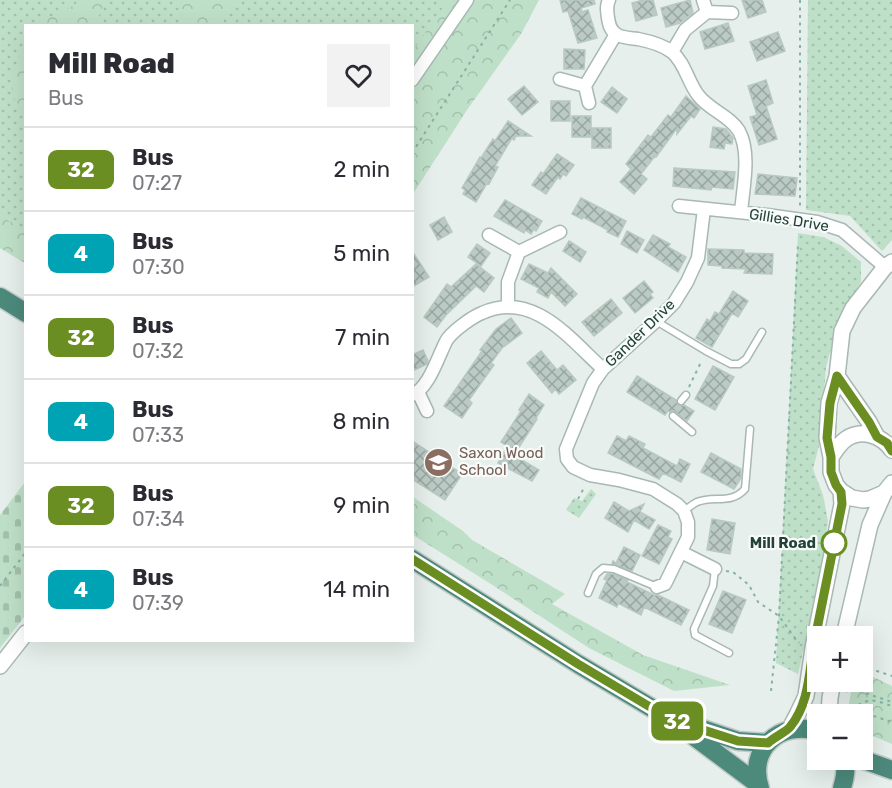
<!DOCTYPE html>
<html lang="en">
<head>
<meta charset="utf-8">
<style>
	:root { --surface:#fff; --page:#f2f2f3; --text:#2b2b33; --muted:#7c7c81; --line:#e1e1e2 }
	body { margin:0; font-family:Rubik,sans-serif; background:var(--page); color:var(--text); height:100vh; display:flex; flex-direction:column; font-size:22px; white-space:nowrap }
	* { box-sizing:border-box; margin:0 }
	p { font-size:20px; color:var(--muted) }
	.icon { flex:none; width:33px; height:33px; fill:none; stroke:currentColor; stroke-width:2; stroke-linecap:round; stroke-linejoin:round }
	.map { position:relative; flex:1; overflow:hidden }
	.drawer { position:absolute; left:24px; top:24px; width:390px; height:618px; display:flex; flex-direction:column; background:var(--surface); border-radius:0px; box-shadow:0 6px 24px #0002 }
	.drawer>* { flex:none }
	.badge { padding:0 12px; border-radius:9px; font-size:21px; line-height:39px }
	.buttons { position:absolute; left:807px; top:626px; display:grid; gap:12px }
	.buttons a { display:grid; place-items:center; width:66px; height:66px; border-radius:0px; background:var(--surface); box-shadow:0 6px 24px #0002; font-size:30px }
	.map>.badge { position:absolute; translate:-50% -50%; box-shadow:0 0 0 3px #fff }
	.round { display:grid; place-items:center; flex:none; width:63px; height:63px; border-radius:0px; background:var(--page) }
	.head { display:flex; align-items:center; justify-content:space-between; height:102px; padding:0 24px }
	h1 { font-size:28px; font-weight:800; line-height:45px }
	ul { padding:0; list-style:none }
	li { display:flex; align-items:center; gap:18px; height:84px; padding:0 24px; border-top:2px solid var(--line) }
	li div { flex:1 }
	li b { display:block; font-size:22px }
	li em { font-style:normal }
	li .badge { min-width:66px; font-weight:700; text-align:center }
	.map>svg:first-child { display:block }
	.grass { fill:url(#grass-dots) }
	.forest { fill:url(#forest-crowns) }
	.cemetery { fill:url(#cemetery-stones) }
	.building { fill:url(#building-cross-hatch); stroke:#b8c9c2; stroke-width:1.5 }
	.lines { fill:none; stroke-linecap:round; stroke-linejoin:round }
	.service-casing { stroke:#a8b8b2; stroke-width:9 }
	.minor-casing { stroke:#a8b8b2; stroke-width:15 }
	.tertiary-casing { stroke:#a8b8b2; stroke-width:18 }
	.trunk-casing { stroke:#c2cac8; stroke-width:21 }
	.path { stroke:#86b3a5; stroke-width:2; stroke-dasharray:3 4.5; stroke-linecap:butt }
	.service { stroke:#fff; stroke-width:6 }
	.minor { stroke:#fff; stroke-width:12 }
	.tertiary { stroke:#fff; stroke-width:15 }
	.trunk { stroke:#4c8a7c; stroke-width:18 }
	.line-casing { stroke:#fff; stroke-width:14 }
	.line { stroke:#6b8e23; stroke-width:9 }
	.stop-dot { fill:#fff; stroke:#6b8e23; stroke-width:3 }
	.labels { text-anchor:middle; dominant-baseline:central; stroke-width:4.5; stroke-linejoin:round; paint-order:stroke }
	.street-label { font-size:15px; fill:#24423a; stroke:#f7fbf9 }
	.education-label { font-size:15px; fill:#785e54; stroke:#f7fbf9; text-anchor:start }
	.stop-label { font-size:15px; font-weight:bold; fill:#24423a; stroke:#f7fbf9; text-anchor:end }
</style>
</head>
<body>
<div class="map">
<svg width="892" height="788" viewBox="0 0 892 788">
	<defs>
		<pattern id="grass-dots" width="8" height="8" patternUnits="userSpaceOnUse" patternTransform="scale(1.5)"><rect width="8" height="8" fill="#bfe0c8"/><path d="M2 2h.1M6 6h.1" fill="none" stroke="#a4c1ad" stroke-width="1.8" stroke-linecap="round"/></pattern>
		<pattern id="forest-crowns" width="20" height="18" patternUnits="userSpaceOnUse" patternTransform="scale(1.5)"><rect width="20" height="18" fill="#bfe0c8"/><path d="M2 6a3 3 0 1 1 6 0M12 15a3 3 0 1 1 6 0" fill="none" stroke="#a4c1ad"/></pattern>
		<pattern id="cemetery-stones" width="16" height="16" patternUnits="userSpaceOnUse" patternTransform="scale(1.5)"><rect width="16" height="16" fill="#bfe0c8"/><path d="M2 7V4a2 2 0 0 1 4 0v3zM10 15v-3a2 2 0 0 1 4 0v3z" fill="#a4c1ad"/></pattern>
		<pattern id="building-cross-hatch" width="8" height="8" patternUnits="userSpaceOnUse" patternTransform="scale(1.5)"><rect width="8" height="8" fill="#bbcac4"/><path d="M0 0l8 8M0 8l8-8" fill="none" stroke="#98a6a0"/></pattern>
	</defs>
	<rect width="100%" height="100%" fill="#e6efeb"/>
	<path class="grass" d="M0 0H456L413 62 412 26H26L25 263 0 248Z
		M808 0H892V240L882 251 850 216 806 210Z
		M798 233 823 237 842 246 861 262V282L848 304 837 328 826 367 820 442 813 469 823 495 828 521 811 645 803 651 798 674 776 663Z
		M591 489 596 494 579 518 566 510 574 498 582 501Z"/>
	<path class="forest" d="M82 0H103V6L95 25H37L41 19C57 16 68 9 82 0Z
		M182 0H235L218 26 182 25Z
		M444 0H539L521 34 467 110 413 194V50L442 9Z
		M25 46V114C22 109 16 103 14 98 7 80 18 61 25 46Z
		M0 216 25 230V263L0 248Z
		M413 497 463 531 472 540 565 594 552 604 643 655 730 685 674 691 589 648 494 586 413 535Z
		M863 672 892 686V744L863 732 862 714H847L853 681H862Z"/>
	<path class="cemetery" d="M25 482V616L0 648V515Z"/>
	<path class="building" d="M560 0H594L595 4 581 8 582 12 588 10 597 38 578 43 568 11 563 12Z
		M643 0H653L657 15 636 21 632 3Z
		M690 0 693 13 680 23 666 27 661 8Z
		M742 0H762L766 12 748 18Z
		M728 23 734 41 705 49 700 32Z
		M778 32 785 51 757 61 750 42Z
		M564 49 585 50 584 69H564Z
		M766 80 773 103 766 106 777 139 759 145 750 117 757 115 748 86Z
		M524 86 538 102 522 115 508 99Z
		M612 87 627 99 617 113 601 102Z
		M686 96 700 109 694 118 691 116 677 134V128L656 157 655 156 641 174 647 179 634 194 620 182 631 169 626 164 648 135 651 137 668 115 671 117Z
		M551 101H570V121H551Z
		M572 116H591V137H572Z
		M508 121 531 136H516L514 140 512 138 495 166 498 167 489 184 487 183 476 202 463 194 465 190 462 188 480 157 481 158 493 139 495 141Z
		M713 127 726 129 733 138 732 144 725 143 724 149 710 147Z
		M592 128H611V148H592Z
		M557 154 574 165 566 176 563 174 560 179 558 177 546 194 532 185 541 172 543 174Z
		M674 168 735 172 733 189 712 187 711 190 673 186Z
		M758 174 797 178 795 196 755 194Z
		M581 198 626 221 618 237 607 232 608 230 583 217 582 219 572 214Z
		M505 200 542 221 536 231 534 229 531 234 525 230 524 233 494 216Z
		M444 217 452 232 438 240 430 225Z
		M627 231 644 240 637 253 621 244Z
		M653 235 670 244 668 247 686 257 678 272 644 250Z
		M569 241 586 252 580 262 563 251Z
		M477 244 490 253 481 266 468 257Z
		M708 249 744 250V253L773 254 772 274 744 273 746 269 722 268V266L708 265Z
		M412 251 429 277 412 287Z
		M476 264 494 278 484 292 476 286 446 315 437 327 424 317 447 284 451 287Z
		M529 264 548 273 551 268 577 294 565 306 551 292 548 298 537 292 539 288 521 279Z
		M644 281 653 292 650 294 653 298 635 313 623 298Z
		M733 291 748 301 738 317 732 313 712 347 696 338 707 319 710 321 715 312 719 314Z
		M611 299 622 313 594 336 582 322Z
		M511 318 522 333 502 348 491 363 494 365 469 400 472 403 462 418 444 406 482 351 480 350 496 329Z
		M423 350 428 361 427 364 412 371V355Z
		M541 351 557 370 563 365 576 380 559 394 555 389 552 393 527 363Z
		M713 366 734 377 715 410 695 399Z
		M637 376 676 400 678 405H684L694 411 687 421 674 411 670 412 668 411 665 415 627 392Z
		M529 394 544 405 536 418 537 419 516 452 501 442 521 411 519 410Z
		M617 436 626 441 629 436 645 444 643 448 677 466 680 459 690 464 681 482 663 473 659 479 608 453Z
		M412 441 462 474 445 500 412 479Z
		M505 450 539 470 532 481 498 463Z
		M711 453 741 469V478L734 489 701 472Z
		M614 502 629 511 644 504 640 512 655 520 649 529 634 520 628 532 605 518Z
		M712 519 735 523 730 554 707 550Z
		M658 525 671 531 668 537 672 539 659 564 642 556Z
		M624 547 640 555 632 571 612 564 613 561 616 563Z
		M607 574H613L628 580 627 582 654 595H658L689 610 681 625 644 607 641 615 618 603 617 607 599 598 607 580 604 579Z
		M723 591 746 600 732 633 709 624Z"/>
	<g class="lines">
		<defs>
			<path id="service" d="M656 321 706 351 731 364H739L746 359 762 332
				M681 401 686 395
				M673 416 692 432
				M684 511C688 508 693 504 697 502 714 495 731 505 745 489L750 429
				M715 569 713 586 694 629 695 635 729 653
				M588 593 596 574 603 568 614 569 657 587"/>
			<path id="minor" d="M609 0C606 6 607 11 608 18 609 24 610 30 616 34 621 38 631 38 638 39 648 41 663 45 672 52 685 63 688 82 698 95 709 110 729 115 739 131 751 153 743 188 741 212
				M703 0 707 12 732 13
				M672 52 685 30 707 12
				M560 79 585 86
				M412 80 467 0
				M589 103 585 86 616 34
				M679 206 767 215 817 222 842 230 885 267
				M489 235 519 252
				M508 306V282L519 252 560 232
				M418 392 427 411
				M412 395C427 389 436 363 442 350 444 346 446 340 449 337 456 329 472 317 482 313 533 290 569 338 603 369
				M681 552 715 569
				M657 587 665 584 688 537V522L684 511 677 504 653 489 619 480 590 475 573 467 567 459 566 449 593 383 603 369 656 321 674 303 687 282 698 258 704 209"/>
			<path id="tertiary" d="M837 376 869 422 877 437
				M831 457C835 451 840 443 846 439 862 428 882 436 892 450
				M884 493 870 499 863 500 852 498 841 491 836 485 831 472V457L827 438 829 403 837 376 842 331 853 308 885 267 892 262
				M844 636 870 525 884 493 892 483
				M0 666 26 633
				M829 714 830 698 833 681
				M789 730 797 715 806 696 813 648 842 504 841 491"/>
			<path id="trunk" d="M0 297 26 313
				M412 559 578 664 672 720 759 785
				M685 723 738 741 768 743
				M861 759 892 770
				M760 788C747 749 780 720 818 731
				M842 788C845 778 847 769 843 759"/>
		</defs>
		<use href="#service" class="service-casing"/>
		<use href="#minor" class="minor-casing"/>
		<use href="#tertiary" class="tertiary-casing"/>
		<use href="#trunk" class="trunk-casing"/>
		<path class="path" d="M800 0V207
			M412 153 510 0
			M689 387 702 360
			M578 499 585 486
			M726 571 733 572 749 585 758 602 779 616 795 638 799 643
			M0 586 26 552
			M862 666 892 676
			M771 691 779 616 798 244
			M846 692 850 688 892 702
			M844 708C855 710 858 703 868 701 875 699 885 704 892 706
			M852 709 892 722"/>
		<use href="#service" class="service"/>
		<use href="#minor" class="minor"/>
		<use href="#tertiary" class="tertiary"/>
		<use href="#trunk" class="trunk"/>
	</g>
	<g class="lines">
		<defs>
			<path id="line" d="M412 559 578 664 672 720 738 741 768 743C774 737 786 732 790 727 810 703 809 669 815 639 824 594 833 549 842 504L841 492 836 485 831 472V457L827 438 830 403 837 376 869 422 877 437 887 443 892 451"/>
		</defs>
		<use href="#line" class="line-casing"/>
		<use href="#line" class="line"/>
	</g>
	<defs>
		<symbol id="school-disc" viewBox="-11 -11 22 22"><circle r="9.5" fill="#8d6e63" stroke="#f7fbf9"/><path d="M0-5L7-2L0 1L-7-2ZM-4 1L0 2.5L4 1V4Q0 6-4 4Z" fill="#fff"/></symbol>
	</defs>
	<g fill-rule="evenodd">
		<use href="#school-disc" x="422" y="446" width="33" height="33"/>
	</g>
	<circle class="stop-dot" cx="834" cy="543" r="12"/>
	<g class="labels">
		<g class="street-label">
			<text transform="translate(789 220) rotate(9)">Gillies Drive</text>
			<text transform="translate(640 333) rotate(-44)">Gander Drive</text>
		</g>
		<g class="education-label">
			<text x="459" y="453">Saxon Wood<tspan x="459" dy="17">School</tspan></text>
		</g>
		<g class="stop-label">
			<text x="816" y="543">Mill Road</text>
		</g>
	</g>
</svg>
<div class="buttons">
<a>+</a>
<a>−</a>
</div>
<b class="badge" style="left:677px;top:721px;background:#6b8e23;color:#fff">32</b>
<section class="drawer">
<div class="head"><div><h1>Mill Road</h1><p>Bus</p></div><a class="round"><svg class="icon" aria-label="heart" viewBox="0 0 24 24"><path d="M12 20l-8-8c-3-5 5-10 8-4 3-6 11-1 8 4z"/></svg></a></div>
<ul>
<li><span class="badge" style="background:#6b8e23;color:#fff">32</span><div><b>Bus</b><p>07:27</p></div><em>2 min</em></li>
<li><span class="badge" style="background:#00a3b4;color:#fff">4</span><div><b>Bus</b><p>07:30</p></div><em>5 min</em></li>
<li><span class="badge" style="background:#6b8e23;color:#fff">32</span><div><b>Bus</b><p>07:32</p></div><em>7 min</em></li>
<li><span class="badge" style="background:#00a3b4;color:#fff">4</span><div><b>Bus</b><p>07:33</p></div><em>8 min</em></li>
<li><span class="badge" style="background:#6b8e23;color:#fff">32</span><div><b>Bus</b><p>07:34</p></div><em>9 min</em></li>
<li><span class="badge" style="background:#00a3b4;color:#fff">4</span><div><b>Bus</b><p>07:39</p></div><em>14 min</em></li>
</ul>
</section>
</div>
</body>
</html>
